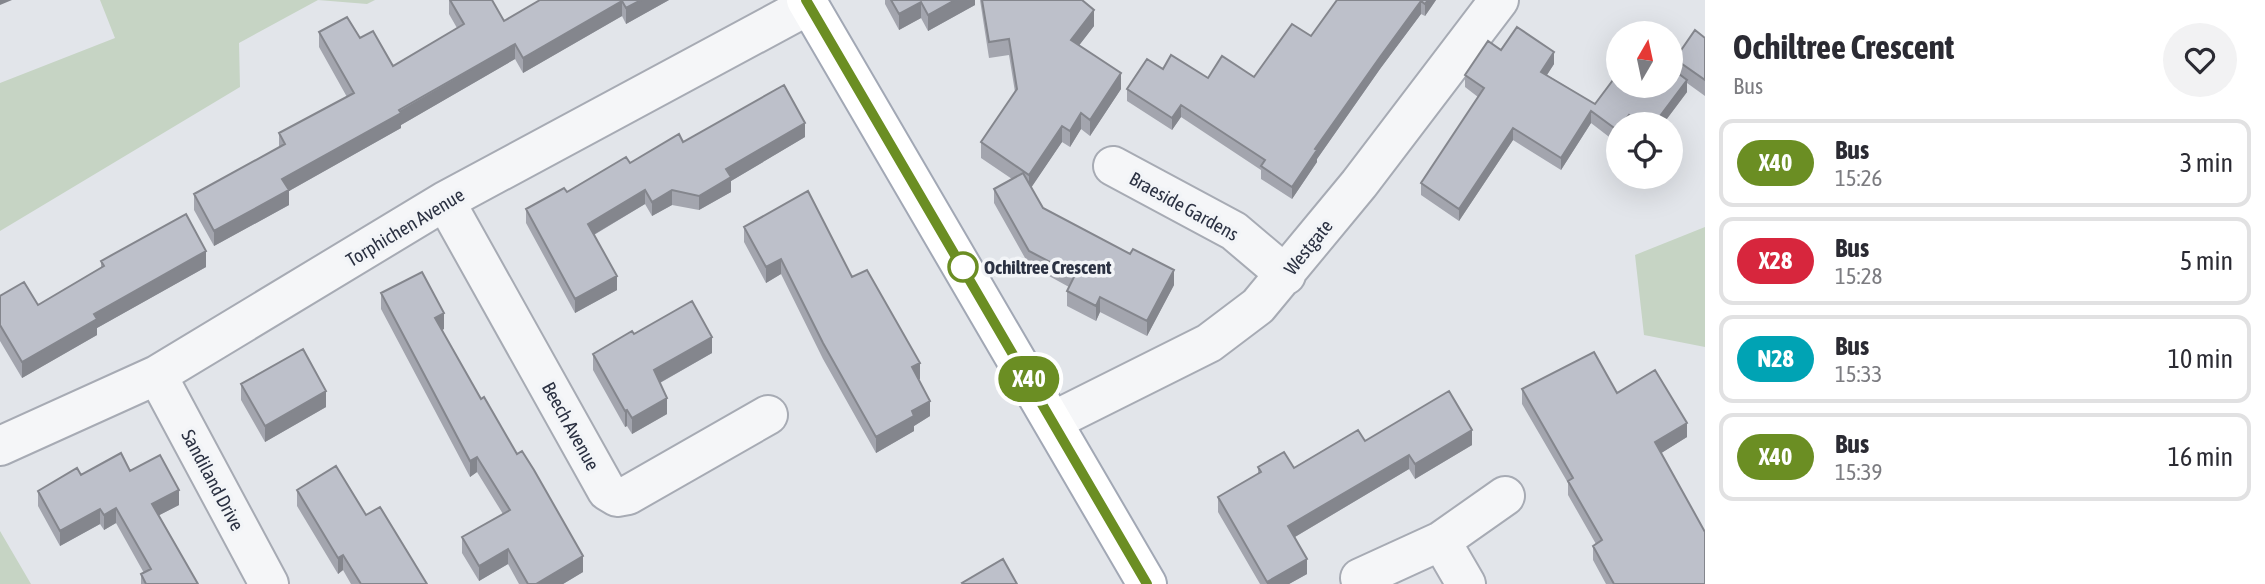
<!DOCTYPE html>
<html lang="en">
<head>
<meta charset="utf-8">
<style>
	:root { --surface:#fff; --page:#f2f2f3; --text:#2b2b33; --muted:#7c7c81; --line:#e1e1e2 }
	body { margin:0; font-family:"Asap Condensed",sans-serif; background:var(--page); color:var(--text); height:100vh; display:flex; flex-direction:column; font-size:26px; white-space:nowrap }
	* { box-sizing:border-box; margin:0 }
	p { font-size:23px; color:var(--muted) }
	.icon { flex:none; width:38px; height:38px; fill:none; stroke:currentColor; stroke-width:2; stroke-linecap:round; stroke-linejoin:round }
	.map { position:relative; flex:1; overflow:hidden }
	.side { display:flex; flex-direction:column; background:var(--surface); width:560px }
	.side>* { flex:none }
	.badge { padding:0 14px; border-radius:23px; font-size:24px; line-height:46px }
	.needle { width:46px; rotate:9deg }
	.tools { position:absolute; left:1606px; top:21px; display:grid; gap:14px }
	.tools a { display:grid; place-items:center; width:77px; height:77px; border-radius:50%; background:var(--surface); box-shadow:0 7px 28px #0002; font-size:35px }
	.map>.badge { position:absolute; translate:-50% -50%; box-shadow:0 0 0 4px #fff }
	.round { display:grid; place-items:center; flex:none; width:74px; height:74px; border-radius:37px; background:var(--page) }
	.headline { display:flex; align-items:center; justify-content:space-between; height:119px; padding:0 28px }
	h1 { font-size:33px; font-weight:700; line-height:52px }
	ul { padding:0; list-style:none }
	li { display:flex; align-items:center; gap:21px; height:88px; margin:0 14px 10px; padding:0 14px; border:4px solid var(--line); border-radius:14px }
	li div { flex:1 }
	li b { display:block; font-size:26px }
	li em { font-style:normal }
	li .badge { min-width:77px; font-weight:700; text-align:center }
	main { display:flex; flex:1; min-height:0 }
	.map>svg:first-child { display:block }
	.green { fill:#c6d4c4 }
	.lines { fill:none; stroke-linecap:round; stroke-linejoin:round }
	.minor-casing { stroke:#a7abb4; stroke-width:42 }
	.major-casing { stroke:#a2a8b5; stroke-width:42 }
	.minor { stroke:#f5f6f8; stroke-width:38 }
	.major { stroke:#fff; stroke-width:38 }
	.wall { fill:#a3a5ae }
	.shaded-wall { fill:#84868d }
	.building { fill:#bdc0ca; stroke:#84868d; stroke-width:2 }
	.line-casing { stroke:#fff; stroke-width:16 }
	.line { stroke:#6b8e23; stroke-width:10 }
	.stop-dot { fill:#fff; stroke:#6b8e23; stroke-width:3.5 }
	.labels { text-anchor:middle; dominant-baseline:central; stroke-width:7; stroke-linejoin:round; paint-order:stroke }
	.street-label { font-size:19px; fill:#2b3142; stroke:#f2f4f7 }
	.stop-label { font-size:19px; font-weight:bold; fill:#2b3142; stroke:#f2f4f7; text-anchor:start }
</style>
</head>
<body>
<main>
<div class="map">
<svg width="1705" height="584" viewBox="0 0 1705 584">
	<rect width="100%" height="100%" fill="#e2e5ea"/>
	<path class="green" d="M100 0H375L367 4 318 0 239 43 240 87 0 231V83L115 38Z
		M1705 227V347L1644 335 1635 255Z
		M0 531 31 584H0Z"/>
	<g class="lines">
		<defs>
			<path id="minor" d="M1113 166 1234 231 1286 275
				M445 201 607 491 617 497 628 495 768 415
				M157 375 269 584
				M1053 421 1209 343 1258 306 1359 184 1499 0
				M0 446 157 375 445 201 809 5
				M1441 541 1466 584
				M1360 578 1441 541 1505 496"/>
			<path id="major" d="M806 0 1147 584"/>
		</defs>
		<use href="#minor" class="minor-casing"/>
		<use href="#major" class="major-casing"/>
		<use href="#minor" class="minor"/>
		<use href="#major" class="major"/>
	</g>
	<path class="wall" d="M449 0 504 21 540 0H669L626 24 622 16 523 73 515 59 401 125V128L289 191V205L214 246 194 210V194L279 147V133L347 97 319 47V32L360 38 393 66 457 28 449 14Z
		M885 0H975V5L928 31 921 18 899 30 885 4Z
		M980 0H1082L1094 26 1079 45 1121 89 1090 136 1081 129 1070 147 1062 142 1031 187 1043 208 1174 285 1147 336 1100 312 1096 321 1067 306V291L1069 287 1029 265 994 203V189L1012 179 981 158V142L1015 92 1009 55 989 58Z
		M1337 0H1436L1425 16 1421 14 1380 69 1317 159V162L1292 199 1261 179V170L1181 117 1172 130 1127 101V89L1163 69 1208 78 1254 77 1311 36Z
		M1705 38V96L1687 83V92L1663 124H1619L1617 143 1591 123 1561 170 1513 140 1459 221 1421 195V183L1478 97 1465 87V75L1501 50 1554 64 1547 75 1595 104 1619 86 1675 71V59Z
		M805 137 731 181V192L699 210 672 205 652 216 645 204 594 235 617 290 575 313 526 223V209L567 192 630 163Z
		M744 227 852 277 920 379H918L930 416 914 426V431L876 453 823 359 781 274 766 283 744 242Z
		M101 261 206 267 97 328V335L22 378 0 341V296L38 305 101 268Z
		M381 293 444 329 441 330 583 572 563 584H519L508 564 479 581 462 553V537L503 514 477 472 470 477 381 309Z
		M634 334 712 353 660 383 667 414 632 434 627 426 625 427 593 370V354Z
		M241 384 326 407 265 442 241 400Z
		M1522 389 1617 393 1687 437 1661 453 1705 584H1606L1593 560V546L1596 544 1568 495V483L1522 404Z
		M1365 441 1472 445 1415 479 1409 469 1295 537 1307 574 1289 584H1260L1218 512V497L1258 474V467L1294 468Z
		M130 471 179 505 159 515 198 584H141V574L144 573 116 523 104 530 100 524 60 546 38 506V491L81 475Z
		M297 490 366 515 427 584H351L343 570 338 574 297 506Z"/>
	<path class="shaded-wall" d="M0 0H12L0 5Z
		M641 0H669L626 24V8Z
		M955 0H975V5L928 31V15Z
		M1428 0H1436L1425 16V4Z
		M622 1V16L523 73V58Z
		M1421 1V14L1380 69 1317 159V162L1292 199V187L1315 149 1380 57Z
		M921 2V18L899 30V14Z
		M1094 10V26L1071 56V40Z
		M515 44V59L401 125V128L289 191V205L214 246V231L282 179Z
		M1554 52V64L1541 84V72Z
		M1121 73V89L1090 136V120Z
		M1687 80V92L1663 124H1654Z
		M1181 105V117L1172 130V118Z
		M1591 111V123L1561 170V158Z
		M1081 113V129L1070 147V131Z
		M1629 115V124H1622Z
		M805 123V137L731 181V192L699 210V196L726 169Z
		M1062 126V142L1029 191V175Z
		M1513 128V140L1459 221V209Z
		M1619 128V141L1617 143V130Z
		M645 190V204L588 238V224Z
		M672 190V205L652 216V202Z
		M206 251V267L97 328V335L22 378V362L94 314Z
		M781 259V274L766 283V267Z
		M1174 270V285L1147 336V321Z
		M617 276V290L575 313V299Z
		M1100 297V312L1096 321V306Z
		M444 313V329L435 334V318Z
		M712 337V353L654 386V370Z
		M920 363V379L912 383V367Z
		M326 391V407L265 442V426Z
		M667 398V414L632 434V418Z
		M930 401V416L914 426V431L876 453V437L912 411Z
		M627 410V426L625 427V411Z
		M1687 423V437L1655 457V442Z
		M1472 430V445L1415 479V464Z
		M1409 455V469L1288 541V526Z
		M477 457V472L470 477V461Z
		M179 490V505L152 519V504Z
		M116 508V523L104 530V515Z
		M100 509V524L60 546V531Z
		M508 549V564L479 581V566Z
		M343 555V570L338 574V558Z
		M583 556V572L563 584H536Z
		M1307 559V574L1289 584H1267V582Z"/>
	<path class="building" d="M450 0H492L504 21 540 0H641L626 8 622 1 523 58 515 44 399 110 401 113 282 179 289 190 214 231 194 194 285 144 279 133 354 93 319 32 347 17 360 38 373 31 393 66 464 24Z
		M891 0H955L928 15 921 2 899 14Z
		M982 0H1082L1094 10 1071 40 1121 73 1090 120 1081 113 1070 131 1062 126 1029 175 981 142 1017 89 1009 39 989 42Z
		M1337 0H1428L1425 4 1421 1 1380 57 1315 149 1317 150 1292 187 1261 166 1265 160 1181 105 1172 118 1127 89 1147 59 1163 69 1171 55 1208 78 1222 56 1254 77 1292 24 1311 36Z
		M1517 27 1554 52 1541 72 1595 104 1619 72V86H1671V68L1687 80 1654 124H1641L1629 115 1622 124H1619V128L1617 130 1591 111 1561 158 1513 128 1459 209 1421 183 1484 88 1465 75 1488 41 1501 50Z
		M1695 30 1705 38V80L1675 59Z
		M784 85 805 123 726 169 731 177 699 196 672 190 652 202 645 190 588 224 617 276 575 299 526 209 564 188 567 192 626 157 630 163 679 134 683 142Z
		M1023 173 1043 208 1130 254 1133 249 1174 270 1147 321 1100 297 1096 306 1067 291 1075 275 1029 251 994 189Z
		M808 191 852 277 867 270 920 363 912 367 930 401 912 411 914 416 876 437 823 343 781 259 766 267 744 227Z
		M186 214 206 251 94 314 97 319 22 362 0 325V296L24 282 38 305 104 266 101 261Z
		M422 272 444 313 435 318 481 399 484 397 517 454 522 451 534 470 583 556 536 584H528L508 549 479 566 462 537 510 510 477 457 470 461 381 293Z
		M692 301 712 337 654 370 667 398 632 418 627 410 625 411 593 354 632 331 634 334Z
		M303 349 326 391 265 426 241 384Z
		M1594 352 1617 393 1655 370 1687 423 1655 442 1705 532V584H1614L1593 546 1602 540 1568 481 1573 478 1522 389Z
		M1449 391 1472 430 1415 464 1409 455 1288 526 1307 559 1267 582 1218 497 1261 472 1258 467 1284 452 1294 468 1358 430 1365 441Z
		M121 453 130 471 160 455 179 490 152 504 198 584H146L141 574 151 569 116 508 104 515 100 509 60 531 38 491 77 468 81 475Z
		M336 466 366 515 380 507 427 584H361L343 555 338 558 297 490Z
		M1003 559 1017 584H963L962 583Z"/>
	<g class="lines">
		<defs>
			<path id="line" d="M806 0 1147 584"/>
		</defs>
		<use href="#line" class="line-casing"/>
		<use href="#line" class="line"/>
	</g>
	<circle class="stop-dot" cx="963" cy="267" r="14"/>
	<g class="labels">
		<g class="street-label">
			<text transform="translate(1184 206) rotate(29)">Braeside Gardens</text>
			<text transform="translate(405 227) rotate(-31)">Torphichen Avenue</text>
			<text transform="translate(1308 247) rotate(-51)">Westgate</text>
			<text transform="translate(571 426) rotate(61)">Beech Avenue</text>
			<text transform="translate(213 480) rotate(62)">Sandiland Drive</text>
		</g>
		<g class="stop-label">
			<text x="984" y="267">Ochiltree Crescent</text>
		</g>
	</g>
</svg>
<div class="tools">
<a><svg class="needle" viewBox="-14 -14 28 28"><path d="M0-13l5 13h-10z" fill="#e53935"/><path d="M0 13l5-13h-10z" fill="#7c7c81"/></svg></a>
<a><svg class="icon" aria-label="locate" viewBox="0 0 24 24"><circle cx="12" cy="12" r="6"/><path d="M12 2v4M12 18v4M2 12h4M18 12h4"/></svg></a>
</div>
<b class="badge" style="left:1029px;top:379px;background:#6b8e23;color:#fff">X40</b>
</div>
<section class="side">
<div class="headline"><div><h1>Ochiltree Crescent</h1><p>Bus</p></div><a class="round"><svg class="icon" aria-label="heart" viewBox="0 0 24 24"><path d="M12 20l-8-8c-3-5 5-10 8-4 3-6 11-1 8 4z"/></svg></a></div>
<ul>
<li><span class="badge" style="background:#6b8e23;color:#fff">X40</span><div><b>Bus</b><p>15:26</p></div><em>3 min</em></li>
<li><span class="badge" style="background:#d7263d;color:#fff">X28</span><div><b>Bus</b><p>15:28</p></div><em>5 min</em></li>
<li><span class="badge" style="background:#00a3b4;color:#fff">N28</span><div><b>Bus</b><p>15:33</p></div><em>10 min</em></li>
<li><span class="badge" style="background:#6b8e23;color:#fff">X40</span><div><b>Bus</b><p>15:39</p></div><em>16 min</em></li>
</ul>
</section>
</main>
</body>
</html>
